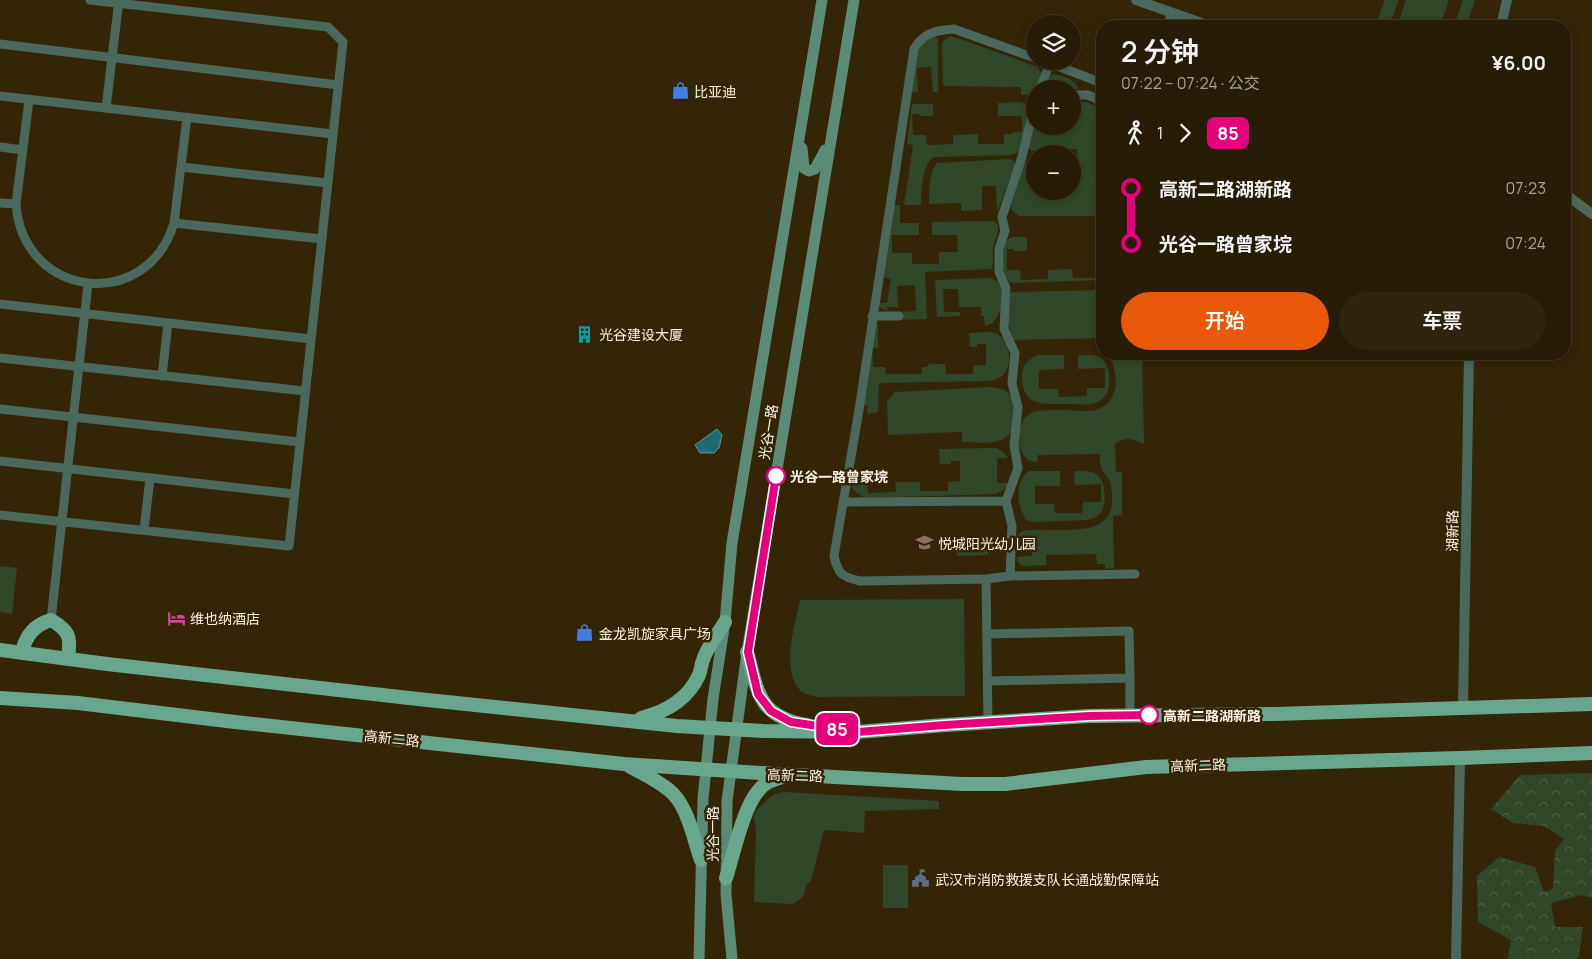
<!DOCTYPE html>
<html lang="zh">
<head>
<meta charset="utf-8">
<style>
	:root { --surface:#271c05; --page:#2f250f; --text:#f1f3f6; --muted:#a4a19a; --line:#433a27; --accent:#ea580c }
	body { margin:0; font-family:Manrope,"Noto Sans SC",sans-serif; background:var(--page); color:var(--text); height:100vh; display:flex; flex-direction:column; font-size:19px; white-space:nowrap }
	* { box-sizing:border-box; margin:0 }
	p { font-size:16px; color:var(--muted) }
	.icon { flex:none; width:28px; height:28px; fill:none; stroke:currentColor; stroke-width:2; stroke-linecap:round; stroke-linejoin:round }
	.map { position:relative; flex:1; overflow:hidden }
	.side { position:absolute; left:1096px; top:20px; width:475px; height:340px; display:flex; flex-direction:column; background:var(--surface); border-radius:20px; box-shadow:0 2px 8px #0003,0 0 0 1px var(--line) }
	.side>* { flex:none }
	.badge { padding:0 10px; border-radius:8px; font-size:18px; line-height:32px }
	.buttons { position:absolute; left:1026px; top:15px; display:grid; gap:10px }
	.buttons a { display:grid; place-items:center; width:55px; height:55px; border-radius:50%; background:var(--surface); box-shadow:0 2px 8px #0003,0 0 0 1px var(--line); font-size:25px }
	.map>.badge { position:absolute; translate:-50% -50%; box-shadow:0 0 0 2px #fff }
	.legs { display:flex; align-items:center; gap:8px; height:55px; padding:0 25px; font-size:16px }
	.legs p { margin-inline-start:auto }
	.headline { display:flex; align-items:center; justify-content:space-between; height:85px; padding:0 25px }
	h1 { font-size:28px; font-weight:600; line-height:38px }
	.action { display:flex; gap:10px; margin-top:auto; padding:10px 25px }
	.action a { flex:1; height:58px; border-radius:30px; background:var(--accent); color:#fff; font-size:20px; font-weight:600; line-height:58px; text-align:center }
	.action a+a { background:var(--page); color:var(--text) }
	ul { padding:0 25px; list-style:none }
	li { display:flex; align-items:center; gap:18px; height:55px; font-size:19px }
	li i { display:grid; place-items:center; width:8px; height:100%; margin:0 6px; background:currentColor }
	li i::after { content:''; width:12px; height:12px; margin:-6px; border:4px solid; border-radius:50%; background:var(--surface) }
	li p { margin-inline-start:auto }
	li:first-child i { background:linear-gradient(#0000 50%,currentColor 0) }
	li:last-child i { background:linear-gradient(currentColor 50%,#0000 0) }
	.map>svg:first-child { display:block }
	.green { fill:#304628 }
	.forest { fill:url(#forest-crowns) }
	.water { fill:url(#water-ripples); stroke:#609394 }
	.lines { fill:none; stroke-linecap:round; stroke-linejoin:round }
	.minor { stroke:#4a685b; stroke-width:9 }
	.tertiary { stroke:#4a685b; stroke-width:10 }
	.secondary { stroke:#5b8c77; stroke-width:11 }
	.primary { stroke:#68a78d; stroke-width:14 }
	.line-1-casing { stroke:#fff; stroke-width:11 }
	.line-1 { stroke:#e6007e; stroke-width:8 }
	.stop-1-dot { fill:#fff; stroke:#e6007e; stroke-width:2.5 }
	.labels { text-anchor:middle; dominant-baseline:central; stroke-width:5; stroke-linejoin:round; paint-order:stroke }
	.poi-label { font-size:14px; fill:#fdf3e3; stroke:#342507; text-anchor:start }
	.street-label { font-size:14px; fill:#fdf3e3; stroke:#342507 }
	.stop-label { font-size:14px; font-weight:bold; fill:#fdf3e3; stroke:#342507; text-anchor:start }
</style>
</head>
<body>
<div class="map">
<svg width="1592" height="959" viewBox="0 0 1592 959">
	<defs>
		<pattern id="forest-crowns" width="20" height="18" patternUnits="userSpaceOnUse" patternTransform="scale(1.25)"><rect width="20" height="18" fill="#304628"/><path d="M2 6a3 3 0 1 1 6 0M12 15a3 3 0 1 1 6 0" fill="none" stroke="#4f6147"/></pattern>
		<pattern id="water-ripples" width="26" height="14" patternUnits="userSpaceOnUse" patternTransform="scale(1.25)"><rect width="26" height="14" fill="#1d6a72"/><path d="M2 4q2-2 4 0t4 0M15 11q2-2 4 0t4 0" fill="none" stroke="#3f8086"/></pattern>
	</defs>
	<rect width="100%" height="100%" fill="#342507"/>
	<path class="green" d="M1385 0H1399L1389 26H1375Z
		M1406 0H1449L1440 26H1397Z
		M1463 0H1475L1466 26H1454Z
		M934 35 938 39V92H933L931 67 917 68 918 92H912L917 49 922 42Z
		M951 36 1038 67 1042 74C1037 87 1036 95 1021 95V87L943 86 942 43 944 40Z
		M1054 74C1063 76 1075 79 1079 89H1044L1050 75Z
		M1022 102 1026 105 1029 115 1019 152 1011 155 933 157C923 164 921 192 921 205H904L913 145 907 144 912 104H933V116H920L919 114H912L913 135H926L927 145 953 144V135L978 134V144H1004V134H1012L1013 132H1022V116H998V103Z
		M1074 102H1086L1102 109V216H1019L1010 208 1023 166 1027 161 1035 159V191H1072L1073 158H1077V149L1031 151 1028 146 1035 116V126H1072L1073 123H1074Z
		M1010 159 1014 161 1015 166 998 210H997L996 186H982V210L961 211V203L929 204C929 193 929 172 937 163Z
		M892 205H900V223H919V235H892V253H912V264H939V252H958L957 235H932V222L994 221 998 225C999 234 994 241 993 249 992 256 995 263 991 269L925 272 927 319 899 320 898 312 916 311 915 285 897 286 898 307H887L888 311 879 307 878 303H887L891 279 882 277Z
		M1012 237H1027V251H1014V249H1007V270H1020L1021 280 1048 279V270L1072 269 1073 278H1099V269H1102V280L1012 283C999 276 1002 252 1007 240Z
		M991 278 997 281 1001 288 1002 308 993 323 985 326 984 316H981V307H959L958 289H943L944 312H960V316L937 317 935 280Z
		M1102 290V338L1013 340C1007 325 1009 311 1010 294L1013 292Z
		M874 323H878V348H872L873 367H885L886 374H922V367H928L929 364H945L946 374H973V366L986 365V344H977V347H970L969 333C977 333 990 330 997 334 1010 340 1013 365 1003 375 999 379 994 380 988 381L879 383 878 412 867 414 868 406 863 405Z
		M1107 354H1142L1144 444C1131 439 1127 436 1115 444L1116 472H1122V515L1113 516 1114 568 1105 569V564H1097L1096 554 1046 555V565L1022 566 1018 562 1017 557 1032 556V536H1017L1022 531C1058 525 1122 546 1111 486 1110 478 1105 476 1102 469 1099 465 1100 459 1100 454L1038 455 1037 462C1012 461 1014 419 1033 412 1046 408 1077 411 1092 411 1120 406 1121 373 1107 354Z
		M1039 355H1064V369L1039 370V389H1058L1059 397 1087 396V388H1105V368L1078 369V355C1083 356 1092 354 1097 356 1109 360 1110 376 1109 386 1108 393 1104 399 1098 402 1089 406 1077 404 1067 404 1042 404 1021 407 1022 374 1023 363 1029 359 1039 355Z
		M990 387C996 388 1004 388 1008 393 1017 403 1017 431 1005 438 993 445 975 442 962 442V432L888 435 887 401 895 392Z
		M996 448 1003 452 1008 458H997V483H1008L1005 489 996 494 866 498C846 490 851 481 854 463V484H867L868 493 896 492 895 482H920V491H948V482L960 481V461H951V464H940L939 449Z
		M1029 471H1060V486H1035V504H1054L1055 513H1082L1083 502H1101V484L1075 485 1074 471C1082 471 1091 470 1097 475 1106 481 1107 504 1101 512 1098 517 1093 518 1088 520L1033 522 1026 520C1017 506 1014 481 1029 471Z
		M956 539H988V555L957 556Z
		M0 566 17 568 12 614 0 612Z
		M964 599 965 696 819 697C816 696 811 696 808 695 777 682 795 624 800 600Z
		M784 792 939 801V809L865 811 864 833 824 830 811 881 806 885 804 896 793 904 754 902 756 831 754 816 757 810 769 798 773 795Z
		M883 865H908V908H883Z"/>
	<path class="forest" d="M1592 773V898L1581 895 1551 903 1555 927H1583L1578 959H1508L1511 940 1478 922 1477 876 1499 857 1535 867 1544 892 1553 889 1555 851 1564 839 1544 826 1513 823 1491 809 1520 775Z"/>
	<path class="water" d="M717 429 722 435 719 448 714 453H700L695 445Z"/>
	<g class="lines">
		<path class="minor" d="M1167 26 1172 13
			M0 44 338 85
			M1044 61 1102 83
			M1040 89 1050 63
			M1072 95H1088L1102 101
			M0 96 333 134
			M29 100 16 204C23 299 147 313 174 223L187 117
			M106 108 119 0
			M0 147 23 150
			M181 167 328 183
			M0 203 16 204
			M174 223 322 239
			M0 304 311 339
			M872 316H899
			M0 358 305 391
			M162 376 168 323
			M0 409 300 442
			M0 461 294 494
			M1006 501 1018 468 1014 445 1018 407 1012 383 1015 353 1004 329 1006 288 999 272V249L1005 231 1002 217 1022 157 1035 103
			M844 502 1006 501 1012 526 1010 576
			M0 515 289 546 343 42 328 27 90 0
			M144 530 150 478
			M986 579 1010 576 1135 574
			M51 620 88 284
			M987 634 1129 631 1130 678 988 681
			M1130 678V715
			M988 722 986 579 860 581C842 577 838 574 834 556L859 410 914 49C923 33 936 30 954 29L1035 58"/>
		<path class="tertiary" d="M1136 0 1210 26
			M1501 26 1507 0
			M1565 194 1592 214
			M1463 709 1469 354
			M1456 959 1460 758"/>
		<path class="secondary" d="M802 148 804 168 809 171 815 169 825 150
			M699 959 703 799 713 699 725 622 732 543 822 0
			M732 959 726 894 727 801 747 652 854 0"/>
		<path class="primary" d="M0 650 107 664 418 699 677 726 763 731 857 732 945 725 1089 716 1275 714 1592 704
			M747 652C758 693 759 717 807 725
			M22 653C25 636 34 625 51 620 70 631 71 637 68 659
			M0 698 78 703 235 722 624 764 760 773 962 784H1005L1146 767 1460 758 1592 753
			M641 718C666 712 688 699 699 675 701 670 701 665 703 660 707 647 718 634 725 622
			M629 766C642 773 657 780 669 790 688 805 693 838 701 860
			M726 878C733 856 744 805 759 790 765 782 773 780 782 777"/>
	</g>
	<g class="lines">
		<defs>
			<path id="line-1" d="M776 476 748 652 758 694 771 711 791 722 858 732 945 725 1089 716 1149 715"/>
		</defs>
		<use href="#line-1" class="line-1-casing"/>
		<use href="#line-1" class="line-1"/>
	</g>
	<defs>
		<symbol id="shop-bare" viewBox="-9 -9 18 18"><path d="M-5-2.5h2.3a2.7 3.5 0 0 1 5.4 0H5L5.5 6h-11ZM-1.5-2.5h3a1.5 2.3 0 0 0-3 0Z" fill="#3f7fe0" stroke="#342507" stroke-width="2.5" paint-order="stroke"/></symbol>
		<symbol id="building-bare" viewBox="-9 -9 18 18"><path d="M-4-6H4V6H1V3H-1V6H-4ZM-2.5-4.3h1.7v1.8h-1.7ZM.8-4.3h1.7v1.8H.8ZM-2.5-1h1.7V.8h-1.7ZM.8-1h1.7V.8H.8Z" fill="#0f9aa8" stroke="#342507" stroke-width="2.5" paint-order="stroke"/></symbol>
		<symbol id="school-bare" viewBox="-9 -9 18 18"><path d="M0-5L7-2L0 1L-7-2ZM-4 1L0 2.5L4 1V4Q0 6-4 4Z" fill="#8d6e63" stroke="#342507" stroke-width="2.5" paint-order="stroke"/></symbol>
		<symbol id="hotel-bare" viewBox="-9 -9 18 18"><path d="M-6-4.5h1.5V1H6V5H4.5V3h-9V5H-6ZM-4 0a1.8 1.8 0 1 1 3.6 0ZM.5 0V-2.5h3Q6-2.5 6 0Z" fill="#d1479c" stroke="#342507" stroke-width="2.5" paint-order="stroke"/></symbol>
		<symbol id="civic-bare" viewBox="-9 -9 18 18"><path d="M-.6-6.5H3V-4.5H.6V-3L4-1V1h2V6H-6V1h2V-1L-.6-3ZM-1.2 2.5V6h2.4V2.5Z" fill="#5c6f8a" stroke="#342507" stroke-width="2.5" paint-order="stroke"/></symbol>
	</defs>
	<g fill-rule="evenodd">
		<use href="#shop-bare" x="668" y="78" width="25" height="25"/>
		<use href="#building-bare" x="572" y="322" width="25" height="25"/>
		<use href="#school-bare" x="912" y="530" width="25" height="25"/>
		<use href="#hotel-bare" x="164" y="606" width="25" height="25"/>
		<use href="#shop-bare" x="572" y="620" width="25" height="25"/>
		<use href="#civic-bare" x="908" y="866" width="25" height="25"/>
	</g>
	<g class="stop-1-dot">
		<circle cx="776" cy="476" r="9"/>
		<circle cx="1149" cy="715" r="9"/>
	</g>
	<g class="labels">
		<g class="poi-label">
			<text x="694" y="91">比亚迪</text>
			<text x="599" y="334">光谷建设大厦</text>
			<text x="938" y="543">悦城阳光幼儿园</text>
			<text x="190" y="618">维也纳酒店</text>
			<text x="599" y="633">金龙凯旋家具广场</text>
			<text x="935" y="879">武汉市消防救援支队长通战勤保障站</text>
		</g>
		<g class="street-label">
			<text transform="translate(768 432) rotate(-81)">光谷一路</text>
			<text transform="translate(1452 531) rotate(-89)">湖新路</text>
			<text transform="translate(392 738) rotate(6)">高新二路</text>
			<text transform="translate(1198 765) rotate(-2)">高新二路</text>
			<text transform="translate(795 775) rotate(2)">高新二路</text>
			<text transform="translate(712 834) rotate(-90)">光谷一路</text>
		</g>
		<g class="stop-label">
			<text x="790" y="476">光谷一路曾家垸</text>
			<text x="1163" y="715">高新二路湖新路</text>
		</g>
	</g>
</svg>
<div class="buttons">
<a><svg class="icon" aria-label="layers" viewBox="0 0 24 24"><path d="M12 4l9 5-9 5-9-5zM3 14l9 5 9-5"/></svg></a>
<a>+</a>
<a>−</a>
</div>
<b class="badge" style="left:837px;top:729px;background:#e6007e;color:#fff">85</b>
<section class="side">
<div class="headline"><div><h1>2 分钟</h1><p>07:22 – 07:24 · 公交</p></div><b>¥6.00</b></div>
<div class="legs"><svg class="icon" aria-label="walk" viewBox="0 0 24 24"><circle cx="13" cy="4" r="2"/><path d="M13 8l-2 6 4 7M11 14l-3 7M7 12l3-4h3l4 4"/></svg>1<svg class="icon" aria-label="forward" viewBox="0 0 24 24"><path d="M9 5l7 7-7 7"/></svg><b class="badge" style="background:#e6007e;color:#fff">85</b></div>
<ul>
<li><i style="color:#e6007e"></i><b>高新二路湖新路</b><p>07:23</p></li>
<li><i style="color:#e6007e"></i><b>光谷一路曾家垸</b><p>07:24</p></li>
</ul>
<div class="action"><a>开始</a><a>车票</a></div>
</section>
</div>
</body>
</html>
